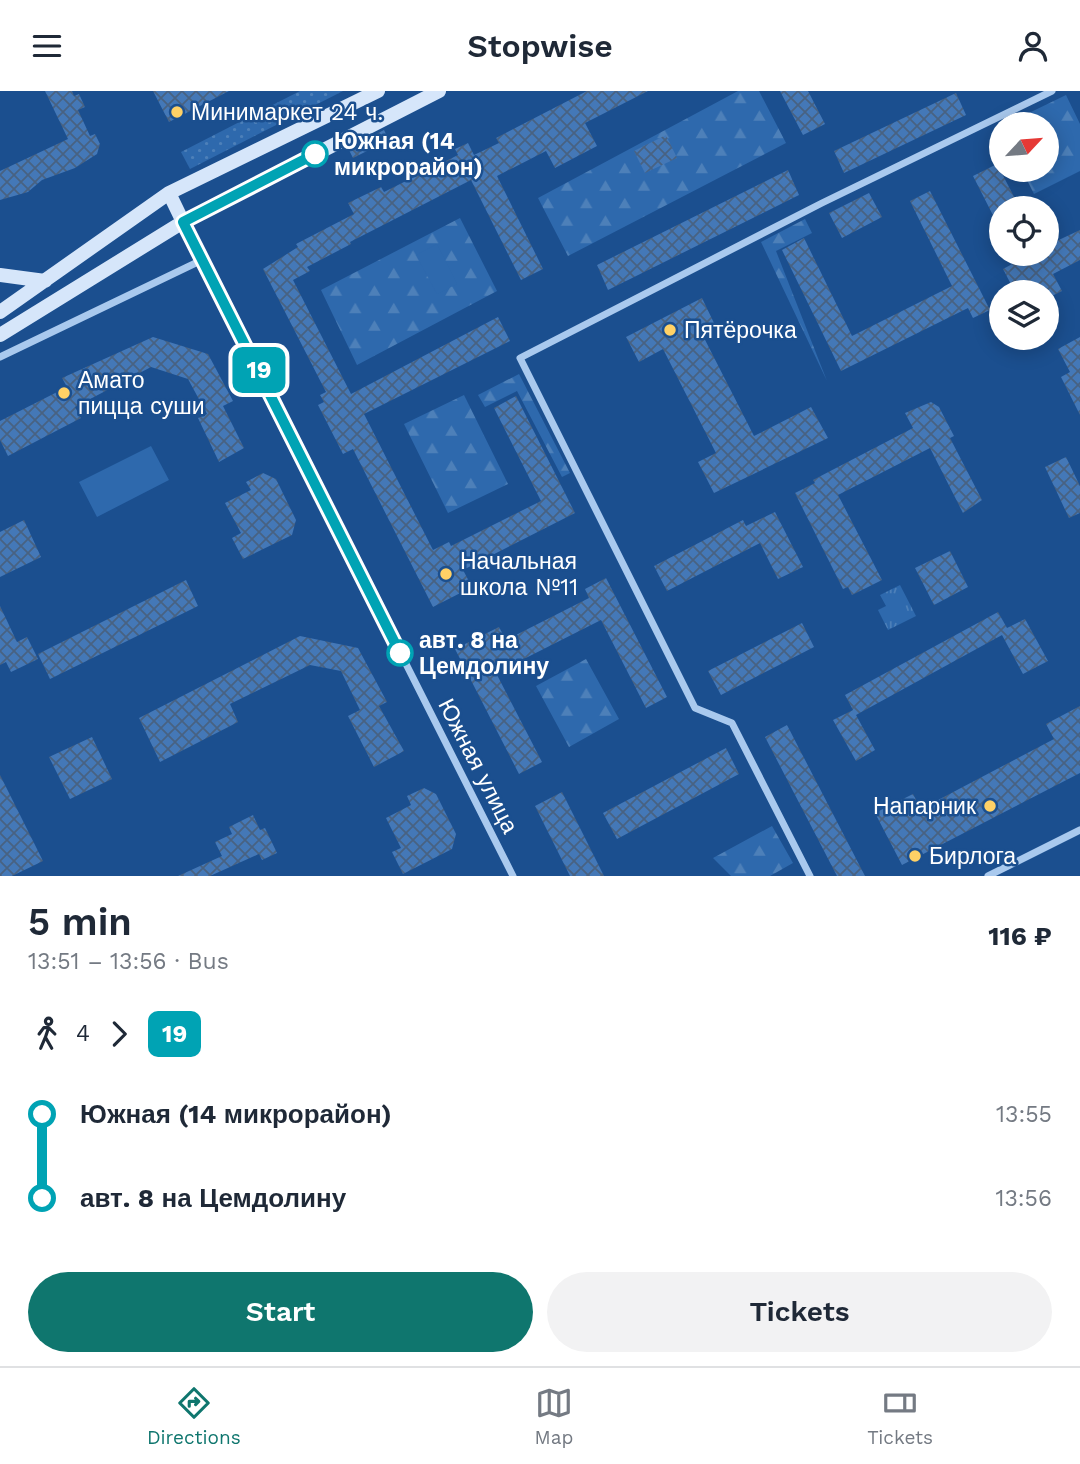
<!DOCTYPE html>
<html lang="en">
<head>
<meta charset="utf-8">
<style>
	:root { --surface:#fff; --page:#f2f2f3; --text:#1f2937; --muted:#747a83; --line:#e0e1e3; --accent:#0f766e }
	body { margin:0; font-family:"Work Sans",sans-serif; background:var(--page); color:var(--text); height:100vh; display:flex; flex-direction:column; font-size:26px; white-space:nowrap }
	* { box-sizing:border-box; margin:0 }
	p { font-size:23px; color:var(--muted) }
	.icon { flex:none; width:38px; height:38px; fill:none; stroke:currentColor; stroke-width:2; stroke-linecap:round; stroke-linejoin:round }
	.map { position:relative; height:785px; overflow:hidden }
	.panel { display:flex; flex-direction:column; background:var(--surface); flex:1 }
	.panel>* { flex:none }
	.badge { padding:0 14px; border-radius:10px; font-size:24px; line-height:46px }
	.needle { width:46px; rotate:64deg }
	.buttons { position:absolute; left:989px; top:21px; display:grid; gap:14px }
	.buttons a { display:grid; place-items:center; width:70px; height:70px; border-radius:50%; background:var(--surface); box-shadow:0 4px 18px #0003; font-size:35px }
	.map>.badge { position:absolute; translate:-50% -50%; box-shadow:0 0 0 4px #fff }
	.legs { display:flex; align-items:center; gap:10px; height:77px; padding:0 28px; font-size:23px }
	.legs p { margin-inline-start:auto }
	.head { display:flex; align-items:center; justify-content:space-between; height:119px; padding:0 28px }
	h1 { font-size:38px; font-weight:600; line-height:52px }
	.cta { display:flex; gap:14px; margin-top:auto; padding:14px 28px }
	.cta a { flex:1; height:80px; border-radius:42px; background:var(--accent); color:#fff; font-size:28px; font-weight:600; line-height:80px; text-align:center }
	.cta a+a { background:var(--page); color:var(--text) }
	ul { padding:0 28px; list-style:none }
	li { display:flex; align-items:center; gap:24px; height:84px; font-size:26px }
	li i { display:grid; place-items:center; width:10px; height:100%; margin:0 9px; background:currentColor }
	li i::after { content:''; width:18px; height:18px; margin:-9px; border:5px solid; border-radius:50%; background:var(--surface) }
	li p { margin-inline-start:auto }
	li:first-child i { background:linear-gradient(#0000 50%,currentColor 0) }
	li:last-child i { background:linear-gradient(currentColor 50%,#0000 0) }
	header { display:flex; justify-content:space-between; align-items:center; height:91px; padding:0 28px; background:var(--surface); font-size:32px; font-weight:600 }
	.tab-bar { display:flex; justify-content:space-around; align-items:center; height:98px; border-top:2px solid var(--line); background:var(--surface); font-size:19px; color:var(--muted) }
	.tab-bar a { display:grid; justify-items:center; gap:4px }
	.tab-bar .on { color:var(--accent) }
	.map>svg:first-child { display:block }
	.grass { fill:url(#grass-dots) }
	.forest { fill:url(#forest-firs) }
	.park { fill:url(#park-tufts) }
	.pitch { fill:#2e69ad }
	.building { fill:url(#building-cross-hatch) }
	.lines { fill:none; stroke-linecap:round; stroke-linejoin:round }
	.street { stroke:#a9c9ee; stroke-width:7 }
	.secondary { stroke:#d6e6fa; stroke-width:14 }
	.line-1-casing { stroke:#fff; stroke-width:16 }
	.line-1 { stroke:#00a3b4; stroke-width:10 }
	.poi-dot { fill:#ffd166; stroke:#1b4f8f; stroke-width:2.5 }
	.stop-1-dot { fill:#fff; stroke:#00a3b4; stroke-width:3.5 }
	.labels { text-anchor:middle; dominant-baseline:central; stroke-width:5; stroke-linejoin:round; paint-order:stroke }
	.poi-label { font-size:23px; fill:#fff; stroke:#1b4f8f; text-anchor:start }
	.stop-label { font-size:23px; font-weight:bold; fill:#fff; stroke:#1b4f8f; text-anchor:start }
	.street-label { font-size:23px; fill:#fff; stroke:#1b4f8f }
</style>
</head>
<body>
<header><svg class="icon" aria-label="menu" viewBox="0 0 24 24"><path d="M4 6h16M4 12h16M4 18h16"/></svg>Stopwise<svg class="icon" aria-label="person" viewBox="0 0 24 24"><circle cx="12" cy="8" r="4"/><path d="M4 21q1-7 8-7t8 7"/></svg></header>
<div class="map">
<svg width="1080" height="785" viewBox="0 0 1080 785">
	<defs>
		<pattern id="grass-dots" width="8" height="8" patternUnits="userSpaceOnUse" patternTransform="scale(1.75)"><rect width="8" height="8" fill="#2e69ad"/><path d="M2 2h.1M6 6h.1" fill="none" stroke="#4d80b9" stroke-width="1.8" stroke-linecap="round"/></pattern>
		<pattern id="forest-firs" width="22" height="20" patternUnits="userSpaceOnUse" patternTransform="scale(1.75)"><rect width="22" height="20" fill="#2e69ad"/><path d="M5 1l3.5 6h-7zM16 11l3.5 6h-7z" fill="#4d80b9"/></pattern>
		<pattern id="park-tufts" width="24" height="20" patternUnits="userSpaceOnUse" patternTransform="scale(1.75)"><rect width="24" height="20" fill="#2e69ad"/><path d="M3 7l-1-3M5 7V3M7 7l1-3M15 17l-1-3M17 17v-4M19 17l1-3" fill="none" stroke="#4d80b9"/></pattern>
		<pattern id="building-cross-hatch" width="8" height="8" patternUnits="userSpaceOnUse" patternTransform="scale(1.75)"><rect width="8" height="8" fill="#4478b7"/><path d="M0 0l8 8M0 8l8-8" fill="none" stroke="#486282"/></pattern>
	</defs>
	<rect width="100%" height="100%" fill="#1b4f8f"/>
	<path class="grass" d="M300 0H343L190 78 181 61Z"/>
	<path class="forest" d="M738 0H759L786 52 568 165 538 107Z
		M1066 4 1080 33V80L1034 103 1022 79H1046V33H1006Z
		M460 127 497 200 357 274 321 199Z
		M805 128 812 142 776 160 827 290 761 151Z
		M519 283 570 382 562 386 517 300 485 316 478 304Z
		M464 304 508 393 448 422 404 333Z
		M586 568 619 628 569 656 536 595Z
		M772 735 793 772 770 785H731L713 767Z"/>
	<path class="park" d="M900 494 916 525 888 539 878 519 886 515 880 504Z"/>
	<path class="pitch" d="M437 153 457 193 437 203 416 164Z
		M151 355 169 389 97 426 79 391Z"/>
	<path class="building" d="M45 0H72L74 5 79 3 85 16 78 19 90 45 95 43 100 53 97 63 75 77 42 89 28 101 0 109V80L68 48Z
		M153 0H229L169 31Z
		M587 0H648L585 32 597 55 555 77 546 60 497 85 543 178 521 189 471 89 350 151 351 153 307 176 310 180 293 189 351 303 498 226 510 250 364 323 433 459 449 451 451 455 541 410 494 317 516 305 575 422 463 479 472 496 433 516 353 358 343 363 318 314 324 311 320 304 326 301 263 178 298 156 296 153 354 123 348 112 381 96 384 101 458 64 455 58 468 52 474 64 499 52 496 47Z
		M780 0H808L825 33 803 44Z
		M956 2 966 24 844 82 834 60Z
		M384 39 389 49 353 67 348 57Z
		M666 44 677 67 645 82 634 60Z
		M997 73 1020 117H1001V140L973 85Z
		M788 79 799 104 608 199 597 174Z
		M930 100 990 219 973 227 968 217 841 280 782 159 804 147 852 245 952 195 910 110Z
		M869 102 882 126 842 147 829 122Z
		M1080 139V169L1053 183 1062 200 1046 208V201H1015L1003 178 1016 171 1012 163H1046V155Z
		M702 207 714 232 700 239 754 345 811 316 828 347 714 402 698 371 716 362 663 258 639 271 626 246Z
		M153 246 208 263 233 310 223 315 244 357 219 371 198 327 207 323 188 288 151 276 75 316 81 327 8 365 0 349V330L67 296 62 287Z
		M1080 246V324L1061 286 1070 281 1058 258Z
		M931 311 939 316 954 345 950 347 982 409 963 422 930 357 838 404 882 489 852 504 848 496 843 498 795 402 815 392 813 389 913 337 905 322Z
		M1066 366 1080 395V422L1069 427 1045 376Z
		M263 382 276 388 296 429 292 444 243 468 232 447 241 442 225 412 251 399 246 391Z
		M775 421 803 476 778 488 760 452 667 500 654 475 743 429 746 435Z
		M24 429 41 466 0 486V441Z
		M950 460 968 496 934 514 915 477Z
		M606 487 667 606 646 617 601 529 496 582 542 671 519 683 455 558 499 536 506 549 589 507 585 498Z
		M186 489 198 515 50 588 38 563Z
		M0 515 17 551 27 546 38 568 11 581 6 571 0 574Z
		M998 521 1007 537 1025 528 1048 570 1023 583 1002 544 856 624 875 659 856 670 833 629 853 619 845 604Z
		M802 532 814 556 721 604 708 580Z
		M300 545 358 557 387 611 379 615 404 660 374 676 348 625 360 619 341 580 310 574 230 613 238 631 160 671 139 627Z
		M1080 615V682L902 774 875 722 913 703 921 718 1054 648 1046 633Z
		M787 634 865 785H837L765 646Z
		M92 646 112 688 70 708 49 666Z
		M726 657 739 683 617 748 603 722Z
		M0 684 43 770 12 785H0Z
		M424 697 436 703 456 743 452 758 403 783 392 761 401 757 386 727 411 714 407 705Z
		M562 701 604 785H570L535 715Z
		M253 724 260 739 265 737 277 762 262 769 259 763 210 785H178L222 765 215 751 232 743 229 736Z"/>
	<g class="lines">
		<path class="street" d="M183 131 513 785
			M0 266 202 169
			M810 785 732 632 695 617 520 267 822 112 1052 0
			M988 785 1080 739"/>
		<path class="secondary" d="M169 102 183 131
			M0 184 45 190
			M0 221 169 102 378 0
			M0 244 183 131 439 0"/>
	</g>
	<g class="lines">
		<defs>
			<path id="line-1" d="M315 63 183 131 400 562"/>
		</defs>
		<use href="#line-1" class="line-1-casing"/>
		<use href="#line-1" class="line-1"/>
	</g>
	<g class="poi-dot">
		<circle cx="177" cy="21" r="7"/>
		<circle cx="670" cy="239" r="7"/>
		<circle cx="64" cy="302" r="7"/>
		<circle cx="446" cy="483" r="7"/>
		<circle cx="990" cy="715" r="7"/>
		<circle cx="915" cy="765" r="7"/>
	</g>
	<g class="stop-1-dot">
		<circle cx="315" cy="63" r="12"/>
		<circle cx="400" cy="562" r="12"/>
	</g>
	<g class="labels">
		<g class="poi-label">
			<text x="191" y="21">Минимаркет 24 ч.</text>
			<text x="684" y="239">Пятёрочка</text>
			<text x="78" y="289">Амато<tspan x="78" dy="26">пицца суши</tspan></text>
			<text x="460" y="470">Начальная<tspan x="460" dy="26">школа №11</tspan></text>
			<text x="976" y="715" text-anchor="end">Напарник</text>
			<text x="929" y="765">Бирлога</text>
		</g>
		<g class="stop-label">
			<text x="334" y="50">Южная (14<tspan x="334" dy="26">микрорайон)</tspan></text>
			<text x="419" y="549">авт. 8 на<tspan x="419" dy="26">Цемдолину</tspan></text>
		</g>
		<g class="street-label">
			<text transform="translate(478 675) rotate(63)">Южная улица</text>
		</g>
	</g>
</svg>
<div class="buttons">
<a><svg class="needle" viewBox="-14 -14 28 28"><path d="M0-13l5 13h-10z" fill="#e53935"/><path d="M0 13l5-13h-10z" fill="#747a83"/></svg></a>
<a><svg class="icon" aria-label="locate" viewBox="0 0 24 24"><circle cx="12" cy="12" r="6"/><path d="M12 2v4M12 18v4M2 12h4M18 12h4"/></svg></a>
<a><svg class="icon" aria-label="layers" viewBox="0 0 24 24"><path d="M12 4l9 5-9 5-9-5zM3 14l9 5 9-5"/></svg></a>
</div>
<b class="badge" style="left:259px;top:279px;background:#00a3b4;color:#fff">19</b>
</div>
<section class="panel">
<div class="head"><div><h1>5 min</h1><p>13:51 – 13:56 · Bus</p></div><b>116 ₽</b></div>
<div class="legs"><svg class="icon" aria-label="walk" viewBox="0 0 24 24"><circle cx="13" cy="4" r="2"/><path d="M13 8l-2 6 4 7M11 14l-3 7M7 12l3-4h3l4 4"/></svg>4<svg class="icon" aria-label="forward" viewBox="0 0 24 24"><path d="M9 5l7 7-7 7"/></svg><b class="badge" style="background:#00a3b4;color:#fff">19</b></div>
<ul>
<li><i style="color:#00a3b4"></i><b>Южная (14 микрорайон)</b><p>13:55</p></li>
<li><i style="color:#00a3b4"></i><b>авт. 8 на Цемдолину</b><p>13:56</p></li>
</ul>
<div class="cta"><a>Start</a><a>Tickets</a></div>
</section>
<nav class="tab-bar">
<a class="on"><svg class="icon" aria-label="directions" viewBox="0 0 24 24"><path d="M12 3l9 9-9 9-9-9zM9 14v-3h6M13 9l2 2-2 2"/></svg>Directions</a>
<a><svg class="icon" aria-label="map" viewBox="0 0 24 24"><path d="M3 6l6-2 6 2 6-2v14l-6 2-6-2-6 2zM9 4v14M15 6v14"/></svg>Map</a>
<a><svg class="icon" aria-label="tickets" viewBox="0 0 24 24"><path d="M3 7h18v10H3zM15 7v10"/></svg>Tickets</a>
</nav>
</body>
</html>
